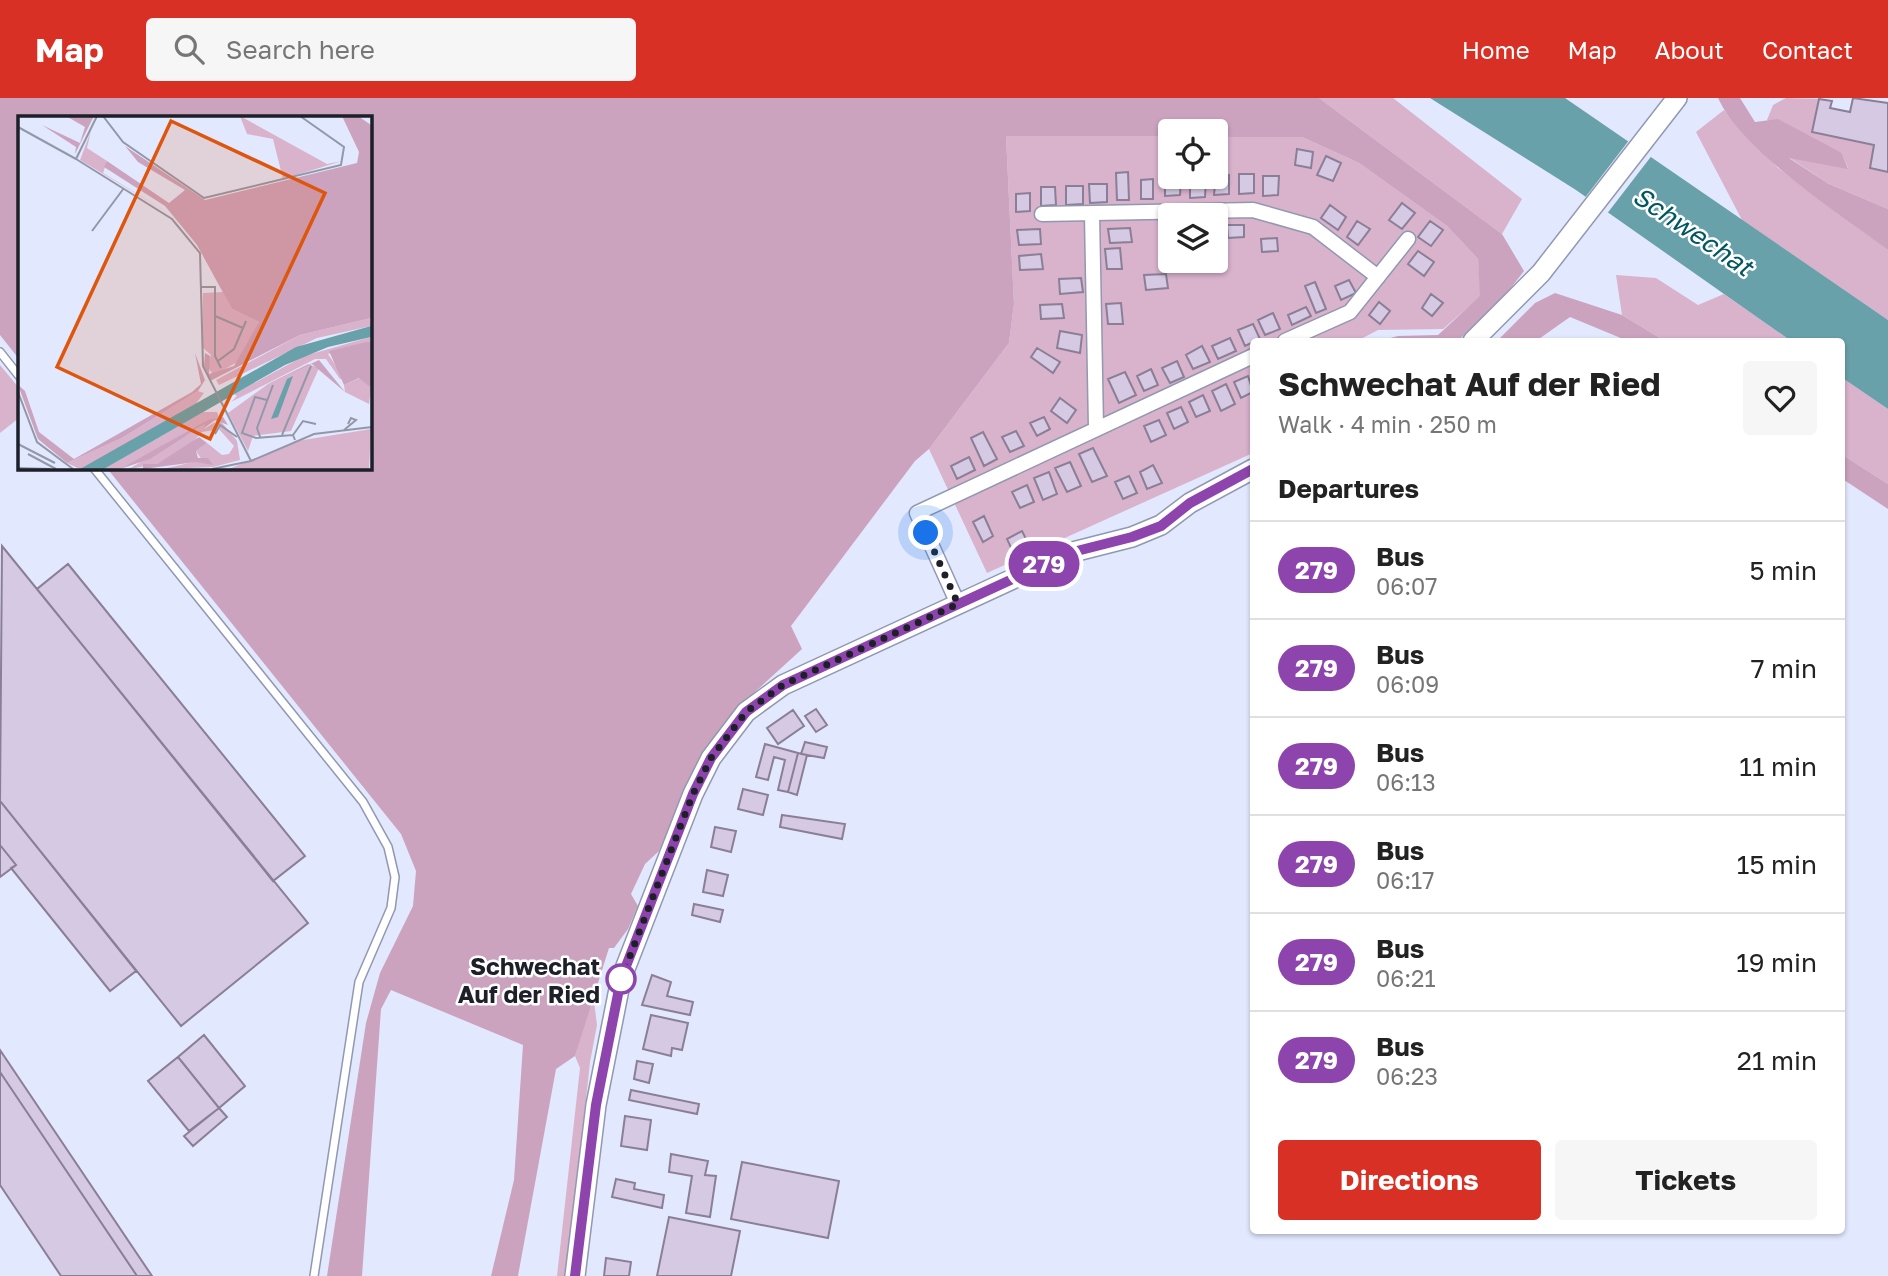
<!DOCTYPE html>
<html lang="en">
<head>
<meta charset="utf-8">
<style>
	:root { --surface:#fff; --page:#f6f6f6; --text:#222; --muted:#767676; --line:#e0e0e0; --accent:#d93025 }
	body { margin:0; font-family:"Golos Text",sans-serif; background:var(--page); color:var(--text); height:100vh; display:flex; flex-direction:column; font-size:26px; white-space:nowrap }
	* { box-sizing:border-box; margin:0 }
	p { font-size:23px; color:var(--muted) }
	.icon { flex:none; width:38px; height:38px; fill:none; stroke:currentColor; stroke-width:2; stroke-linecap:round; stroke-linejoin:round }
	.map { position:relative; flex:1; overflow:hidden }
	.drawer { position:absolute; left:1250px; top:240px; width:595px; height:896px; display:flex; flex-direction:column; background:var(--surface); border-radius:7px; box-shadow:0 2px 5px #0004 }
	.drawer>* { flex:none }
	.badge { padding:0 14px; border-radius:23px; font-size:24px; line-height:46px }
	.controls { position:absolute; left:1158px; top:21px; display:grid; gap:14px }
	.controls a { display:grid; place-items:center; width:70px; height:70px; border-radius:7px; background:var(--surface); box-shadow:0 2px 5px #0004; font-size:35px }
	.you { position:absolute; width:35px; height:35px; margin:-18px; border:5px solid #fff; border-radius:50%; background:#1a73e8; box-shadow:0 0 0 10px #1a73e833 }
	.map>.badge { position:absolute; translate:-50% -50%; box-shadow:0 0 0 4px #fff }
	h2 { padding:0 28px; font-size:26px; line-height:63px }
	.round { display:grid; place-items:center; flex:none; width:74px; height:74px; border-radius:7px; background:var(--page) }
	.headline { display:flex; align-items:center; justify-content:space-between; height:119px; padding:0 28px }
	h1 { font-size:33px; font-weight:700; line-height:52px }
	.action { display:flex; gap:14px; margin-top:auto; padding:14px 28px }
	.action a { flex:1; height:80px; border-radius:7px; background:var(--accent); color:#fff; font-size:28px; font-weight:700; line-height:80px; text-align:center }
	.action a+a { background:var(--page); color:var(--text) }
	ul { padding:0; list-style:none }
	li { display:flex; align-items:center; gap:21px; height:98px; padding:0 28px; border-top:2px solid var(--line) }
	li div { flex:1 }
	li b { display:block; font-size:26px }
	li em { font-style:normal }
	li .badge { min-width:77px; font-weight:700; text-align:center }
	header { display:flex; align-items:center; gap:42px; box-sizing:border-box; height:98px; padding:0 35px; background:var(--accent); color:#fff }
	header strong { font-size:33px }
	nav { display:flex; gap:38px; margin-inline-start:auto; font-size:24px }
	.search { width:490px; height:63px; background:var(--page); display:flex; align-items:center; gap:18px; box-sizing:border-box; padding:0 24px; border-radius:7px; color:var(--muted); font-size:26px }
	.map>svg:first-child { display:block }
	.green { fill:#d9b2cc; fill-rule:evenodd }
	.forest { fill:#cca3be }
	.water { fill:#69a1aa }
	.pier { fill:#e2e8fe }
	.building { fill:#d5c9e3; stroke:#8a7f96; stroke-width:2 }
	.lines { fill:none; stroke-linecap:round; stroke-linejoin:round }
	.lane-casing { stroke:#9198b0; stroke-width:10 }
	.street-casing { stroke:#9198b0; stroke-width:17 }
	.secondary-casing { stroke:#9198b0; stroke-width:22 }
	.lane { stroke:#fff; stroke-width:7 }
	.street { stroke:#fff; stroke-width:14 }
	.secondary { stroke:#fff; stroke-width:19 }
	.line-casing { stroke:#fff; stroke-width:16 }
	.line { stroke:#8e44ad; stroke-width:10 }
	.walk { stroke:#1d1f29; stroke-width:7; stroke-dasharray:0 12.6 }
	.stop-dot { fill:#fff; stroke:#8e44ad; stroke-width:3.5 }
	.labels { text-anchor:middle; dominant-baseline:central; stroke-width:5; stroke-linejoin:round; paint-order:stroke }
	.stop-label { font-size:24px; font-weight:bold; fill:#1d1f29; stroke:#fff; text-anchor:end }
	.water-label { font-size:26px; font-style:italic; fill:#005760; stroke:#fff }
	.inset-road { fill:none; stroke:#9398a9; stroke-width:2 }
	.view { fill:#de560d; fill-opacity:0.15; stroke:#de560d; stroke-width:3.5 }
	.inset-edge { fill:none; stroke:#1d1f29; stroke-width:3.5 }
</style>
</head>
<body>
<header>
<strong>Map</strong>
<div class="search"><svg class="icon" aria-label="search" viewBox="0 0 24 24"><circle cx="10" cy="10" r="6"/><path d="M15 15l6 6"/></svg>Search here</div>
<nav><a>Home</a><a>Map</a><a>About</a><a>Contact</a></nav>
</header>
<div class="map">
<svg width="1888" height="1178" viewBox="0 0 1888 1178">
	<rect width="100%" height="100%" fill="#e2e8fe"/>
	<path class="green" d="M1319 0H1393L1522 101 1502 136Z
		M1786 0 1819 1 1812 34 1874 47 1870 70 1888 74V111L1829 86 1787 58 1848 70 1842 55 1767 22 1773 7Z
		M1724 12 1778 70 1888 152V222L1742 122 1696 34Z
		M1006 38H1171V79H1216V39H1302L1359 65 1447 128 1478 161 1481 198 1443 231 1378 232 1357 243H1253V355L987 475 929 351 1009 245 1014 206ZM1171 117H1216V163H1171Z
		M1616 177 1656 180 1698 207 1724 196 1791 243H1665L1622 217Z
		M0 267 19 290V320L0 335Z
		M1841 279 1888 311V386L1841 356Z
		M591 901 594 903 597 927 590 964 567 1178H557L580 970 575 958Z"/>
	<path class="forest" d="M0 0H1319L1502 136 1524 173 1493 213 1457 243H1379L1398 238 1438 237 1480 198 1478 161 1447 128 1359 65 1302 39H1216V33H1171V38H1006L1014 206 1009 245 929 351 915 363 791 528 802 551 744 604 704 652 659 753 645 766 631 796 638 808 628 831 614 850H609L575 958 556 971 518 1178H491L514 1082 523 947 391 892 381 911 362 1178H327L366 925 380 875 413 808 416 773 401 736 106 369H369V19H19V261L0 237Z
		M1718 0H1740L1755 24 1778 21 1842 55 1848 71 1789 60 1829 86 1888 111V152C1839 115 1743 54 1718 0Z
		M1555 195 1622 217 1665 243H1628L1570 219 1536 243H1497L1535 205Z
		M1841 356 1888 386V411L1841 380Z"/>
	<path class="water" d="M1430 0H1565L1888 222V311L1841 279V243H1791L1576 92Z"/>
	<path class="pier" d="M1630 41 1653 56 1606 117 1584 101Z"/>
	<path class="building" d="M1853 0 1888 5V74L1870 70 1874 47 1812 34 1819 1 1832 3 1830 10 1850 14Z
		M1297 51 1313 54 1311 70 1295 67Z
		M1326 58 1341 65 1333 83 1317 77Z
		M1128 74 1129 102H1117L1116 75Z
		M1239 76H1254V95L1239 96Z
		M1216 77H1229V96L1214 97Z
		M1165 78 1181 79 1180 97 1165 98Z
		M1263 78H1279L1278 97 1263 98Z
		M1190 80H1206L1205 99 1190 100Z
		M1153 81V101H1141V82Z
		M1089 86H1107V104L1090 105Z
		M1066 88H1083V106L1066 107Z
		M1041 89H1055L1056 107 1041 108Z
		M1030 95V113L1016 114V96Z
		M1402 105 1415 115 1402 131 1389 122Z
		M1330 107 1346 119 1338 132 1321 120Z
		M1357 123 1370 131 1358 147 1347 139Z
		M1430 123 1443 132 1431 148 1418 139Z
		M1227 127H1244V139L1228 140Z
		M1130 130 1132 144 1110 145 1108 131Z
		M1040 131 1041 146 1019 147 1017 132Z
		M1277 140 1278 153 1262 154 1261 141Z
		M1120 150 1122 171H1107L1105 151Z
		M1418 153 1434 164 1424 178 1408 166Z
		M1041 156 1043 171 1020 172 1019 158Z
		M1166 176 1168 190 1146 192 1144 177Z
		M1081 180 1083 194 1060 196 1059 181Z
		M1349 182 1356 195 1341 202 1335 188Z
		M1315 184 1326 211 1316 215 1305 188Z
		M1431 196 1443 205 1432 218 1422 210Z
		M1379 204 1390 213 1380 226 1369 217Z
		M1121 205 1123 226H1108L1106 206Z
		M1062 206 1064 220 1041 221 1040 207Z
		M1306 209 1311 218 1292 227 1288 217Z
		M1273 215 1280 231 1265 237 1258 222Z
		M1253 226 1260 241 1245 248 1238 232Z
		M1060 233 1082 237 1080 255 1057 250Z
		M1230 240 1236 253 1218 261 1212 248Z
		M1202 248 1210 264 1193 271 1186 257Z
		M1037 250 1060 264 1053 275 1031 259Z
		M1177 263 1184 279 1170 285 1162 270Z
		M1151 271 1158 287 1144 293 1137 278Z
		M1125 274 1136 297 1119 305 1108 281Z
		M1248 278 1253 294 1241 300 1234 284Z
		M1226 286 1235 306 1221 313 1212 293Z
		M1203 297 1210 313 1196 319 1189 304Z
		M1060 300 1076 312 1067 325 1051 313Z
		M1181 309 1188 324 1174 331 1167 315Z
		M1044 319 1050 331 1037 338 1030 325Z
		M1159 322 1166 337 1151 344 1144 328Z
		M1016 333 1024 348 1010 354 1002 339Z
		M983 334 997 361 984 368 971 340Z
		M1093 350 1107 378 1092 384 1079 356Z
		M969 359 975 372 957 381 951 368Z
		M1070 364 1081 388 1067 394 1055 370Z
		M1153 367 1162 385 1147 391 1140 374Z
		M1049 374 1057 396 1043 402 1034 380Z
		M1129 378 1137 395 1123 401 1115 384Z
		M1027 387 1034 404 1020 410 1012 394Z
		M984 418 993 438 983 444 973 424Z
		M1022 433 1029 447 1013 454 1007 441Z
		M2 448 308 825 181 928 0 703Z
		M68 466 305 758 273 783 37 491Z
		M816 611 827 627 816 634 805 618Z
		M793 612 804 628 778 646 767 630Z
		M805 644 827 649 824 660 801 656Z
		M765 646 798 655 788 694 778 692 785 662 774 659 768 682 756 679Z
		M798 655 807 657 797 697 788 694Z
		M743 691 768 697 763 717 738 711Z
		M0 703 136 873 110 893 11 770 16 767 0 747Z
		M782 717 845 726 842 741 780 729Z
		M715 729 736 733 731 754 711 749Z
		M0 747 16 767 0 779Z
		M707 772 728 777 723 798 703 794Z
		M694 806 723 812 720 824 692 817Z
		M652 877 671 884 667 898 693 904 690 917 642 907Z
		M651 917 688 925 682 952 672 950 671 958 643 951Z
		M204 937 245 988 219 1010 178 959Z
		M0 952 152 1178H137L0 974Z
		M178 959 219 1010 189 1033 148 983Z
		M637 963 653 966 649 985 634 981Z
		M0 974 137 1178H61L0 1087Z
		M631 992 699 1006 697 1016 629 1002Z
		M219 1010 227 1019 193 1048 184 1038Z
		M625 1018 651 1022 647 1052 621 1048Z
		M671 1056 708 1063 705 1077 716 1078 710 1119 686 1115 692 1078 669 1074Z
		M742 1064 839 1083 828 1140 731 1121Z
		M616 1081 635 1085 634 1091 664 1097 662 1110 612 1099Z
		M669 1119 740 1133 731 1178H657Z
		M606 1160 631 1164 629 1178H604Z"/>
	<g class="lines">
		<defs>
			<path id="lane" d="M0 254 19 278
				M93 369 363 704 388 749 395 779 391 810 359 884 314 1178"/>
			<path id="street" d="M1042 116 1253 112 1313 129 1378 179
				M1092 116 1096 329
				M1285 243 1350 214 1408 141
				M958 506 917 415 1253 258"/>
			<path id="secondary" d="M1473 243 1541 175 1677 0
				M575 1178 596 1007 621 881 693 696 711 660 746 614 783 587 1069 455 1132 439 1161 427 1190 405 1253 371"/>
		</defs>
		<use href="#lane" class="lane-casing"/>
		<use href="#street" class="street-casing"/>
		<use href="#secondary" class="secondary-casing"/>
		<use href="#lane" class="lane"/>
		<use href="#street" class="street"/>
		<use href="#secondary" class="secondary"/>
	</g>
	<g class="lines">
		<defs>
			<path id="line" d="M575 1178 596 1007 621 881 693 696 711 660 746 614 783 587 1069 455 1132 439 1161 428 1190 405 1253 371"/>
		</defs>
		<use href="#line" class="line-casing"/>
		<use href="#line" class="line"/>
		<path class="walk" d="M621 881 693 696 711 660 746 614 783 587 958 506 926 435"/>
	</g>
	<circle class="stop-dot" cx="621" cy="881" r="14"/>
	<g class="labels">
		<g class="stop-label">
			<text x="600" y="867">Schwechat<tspan x="600" dy="28">Auf der Ried</tspan></text>
		</g>
		<g class="water-label">
			<text transform="translate(1693 133) rotate(34)">Schwechat</text>
		</g>
	</g>
	<g transform="translate(18 18)">
		<rect width="354" height="354" fill="#e2e8fe"/>
		<path d="M222 0 309 48 324 45 265 63 255 23 229 18ZM73 15 69 32 89 45 85 57 154 99 62 44ZM205 176 214 193 241 206 223 244 196 259 189 251 193 239 184 231 185 177ZM353 202V210L299 222 201 269 198 264 282 219ZM353 221V225L310 238 326 262 322 263 308 243H297L213 286 219 280 216 278 286 240ZM290 248 301 252 273 315 235 320 230 335 210 297 250 268ZM342 262 353 272 351 288 327 276 326 269ZM180 275 186 277 177 289 94 337 62 353 49 347 104 322ZM185 296H199L201 301 102 353H86ZM201 303 219 325 222 344 195 351 145 353 184 344 178 335 189 327 204 339 211 338 216 330 200 312ZM191 306 186 313 197 306 196 314 184 316 172 329 139 348 111 353ZM353 313 351 353H211L279 325Z" fill="#d9b2cc"/>
		<path d="M48 0H76L57 38 58 31 24 9 62 27 67 11ZM324 0H340L353 9V202L282 219 192 265 186 250 187 237 192 240 191 258 216 250 241 206 214 193 179 129 147 90 86 51 89 45 151 87 167 74 120 46 107 30 187 84 339 47 341 36ZM353 225V272L341 262 326 269 311 235ZM177 237 187 264 180 275 104 322 49 347 20 323 0 269 7 275 21 316 56 343 174 276 183 268ZM301 244 327 276 294 248 247 269ZM205 301 210 309 197 304 185 313 188 307 132 343 102 353 190 304ZM181 321 189 327 178 335 180 342H190L195 349 178 346 125 353V348H139Z" fill="#cca3be"/>
		<path d="M353 210V221L310 231 267 249 86 353H62L278 231ZM275 260 260 301 253 303 269 263Z" fill="#69a1aa"/>
		<path class="inset-road" d="M79 0 58 43 154 103 182 137 185 250 233 345M85 0 105 26 186 82 323 49 326 31 282 0M0 11 58 43M74 115 106 72M183 171H197V240L203 252M197 200 225 212M200 245 216 233 228 205M0 276 19 326 55 353M249 284 237 281 224 317 238 322 275 319 277 324M326 314 338 304 333 302 330 308M197 318 202 309 219 321M264 319 293 250M275 319 285 305 298 308M242 321 239 312 255 269M0 328 37 347M10 338 38 353M0 352 32 353M194 353 233 345 296 318 354 311"/>
		<path class="view" d="M153 5 307 77 192 323 39 251Z"/>
		<rect width="354" height="354" class="inset-edge"/>
	</g>
</svg>
<div class="controls">
<a><svg class="icon" aria-label="locate" viewBox="0 0 24 24"><circle cx="12" cy="12" r="6"/><path d="M12 2v4M12 18v4M2 12h4M18 12h4"/></svg></a>
<a><svg class="icon" aria-label="layers" viewBox="0 0 24 24"><path d="M12 4l9 5-9 5-9-5zM3 14l9 5 9-5"/></svg></a>
</div>
<div class="you" style="left:926px;top:435px"></div>
<b class="badge" style="left:1044px;top:466px;background:#8e44ad;color:#fff">279</b>
<section class="drawer">
<div class="headline"><div><h1>Schwechat Auf der Ried</h1><p>Walk · 4 min · 250 m</p></div><a class="round"><svg class="icon" aria-label="heart" viewBox="0 0 24 24"><path d="M12 20l-8-8c-3-5 5-10 8-4 3-6 11-1 8 4z"/></svg></a></div>
<h2>Departures</h2>
<ul>
<li><span class="badge" style="background:#8e44ad;color:#fff">279</span><div><b>Bus</b><p>06:07</p></div><em>5 min</em></li>
<li><span class="badge" style="background:#8e44ad;color:#fff">279</span><div><b>Bus</b><p>06:09</p></div><em>7 min</em></li>
<li><span class="badge" style="background:#8e44ad;color:#fff">279</span><div><b>Bus</b><p>06:13</p></div><em>11 min</em></li>
<li><span class="badge" style="background:#8e44ad;color:#fff">279</span><div><b>Bus</b><p>06:17</p></div><em>15 min</em></li>
<li><span class="badge" style="background:#8e44ad;color:#fff">279</span><div><b>Bus</b><p>06:21</p></div><em>19 min</em></li>
<li><span class="badge" style="background:#8e44ad;color:#fff">279</span><div><b>Bus</b><p>06:23</p></div><em>21 min</em></li>
</ul>
<div class="action"><a>Directions</a><a>Tickets</a></div>
</section>
</div>
</body>
</html>
